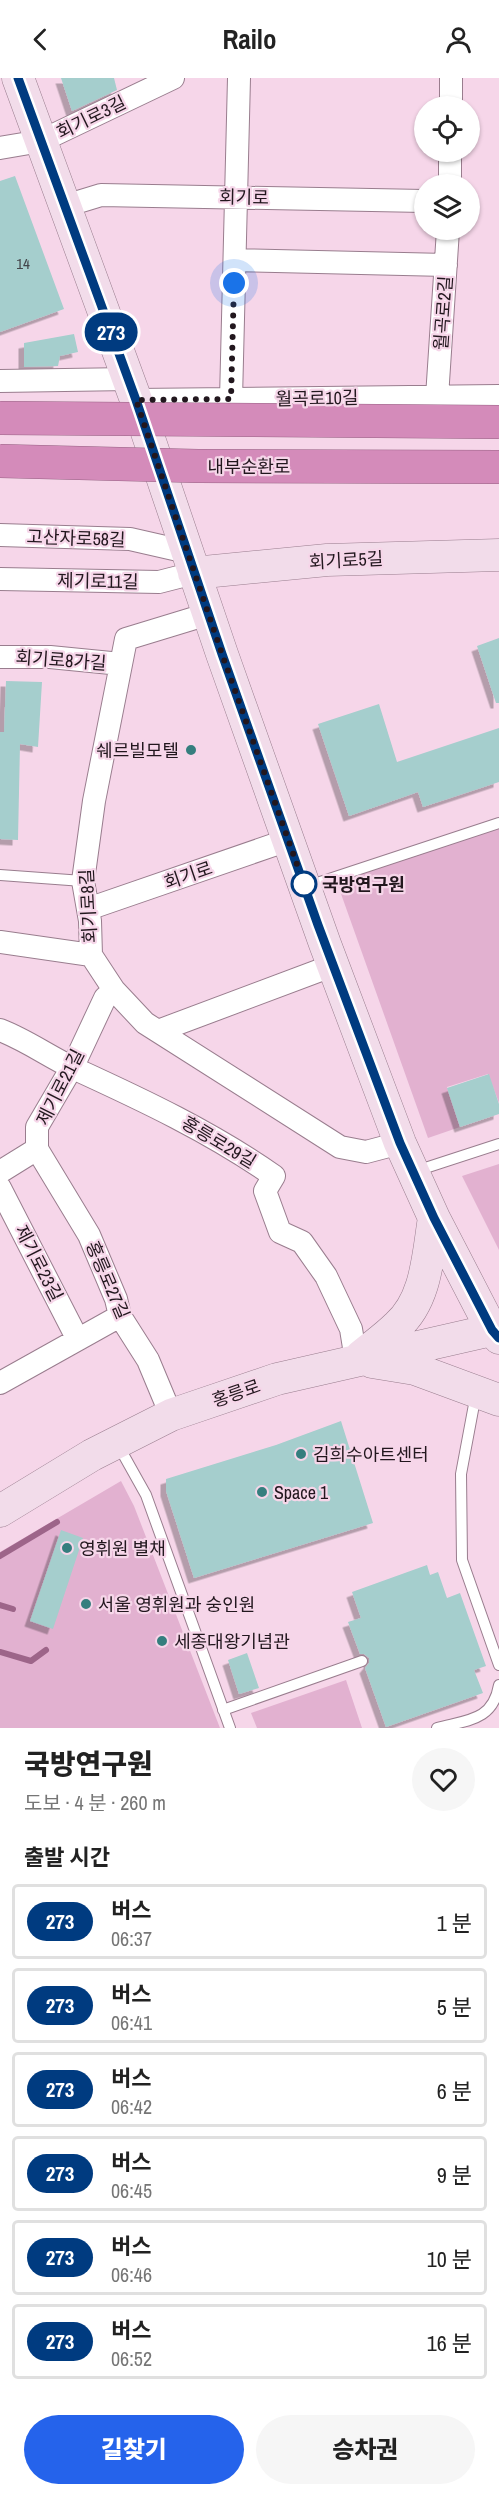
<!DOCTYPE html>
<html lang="ko">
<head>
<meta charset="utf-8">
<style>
	:root { --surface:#fff; --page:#f6f6f6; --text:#222; --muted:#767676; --line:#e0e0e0; --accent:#2563eb }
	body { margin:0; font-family:"Archivo Narrow","Noto Sans KR",sans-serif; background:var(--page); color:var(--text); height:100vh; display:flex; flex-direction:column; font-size:22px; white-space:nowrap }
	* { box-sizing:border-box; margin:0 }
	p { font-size:20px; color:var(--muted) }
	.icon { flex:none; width:33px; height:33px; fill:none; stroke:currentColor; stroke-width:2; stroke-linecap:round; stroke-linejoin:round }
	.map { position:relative; height:1650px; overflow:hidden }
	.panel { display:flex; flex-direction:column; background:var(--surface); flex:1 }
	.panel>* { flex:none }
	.badge { padding:0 12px; border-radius:20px; font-size:21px; line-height:39px }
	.buttons { position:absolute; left:414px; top:18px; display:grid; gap:12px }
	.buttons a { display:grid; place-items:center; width:66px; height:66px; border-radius:50%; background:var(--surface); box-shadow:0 2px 4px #0004; font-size:30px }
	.you { position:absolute; width:30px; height:30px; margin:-15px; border:4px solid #fff; border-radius:50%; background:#1a73e8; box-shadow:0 0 0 9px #1a73e833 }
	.map>.badge { position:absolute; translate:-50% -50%; box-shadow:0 0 0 3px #fff }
	h2 { padding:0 24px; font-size:22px; line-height:54px }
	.round { display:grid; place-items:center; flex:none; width:63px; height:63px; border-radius:32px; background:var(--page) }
	.head { display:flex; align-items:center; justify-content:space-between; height:102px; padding:0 24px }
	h1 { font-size:28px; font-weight:800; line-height:45px }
	.button { display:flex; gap:12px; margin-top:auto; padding:12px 24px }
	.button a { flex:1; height:69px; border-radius:36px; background:var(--accent); color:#fff; font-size:24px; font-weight:800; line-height:69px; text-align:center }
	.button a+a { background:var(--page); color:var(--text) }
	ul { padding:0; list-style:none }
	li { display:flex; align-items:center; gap:18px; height:75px; margin:0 12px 9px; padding:0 12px; border:3px solid var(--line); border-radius:6px }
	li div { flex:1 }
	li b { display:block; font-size:22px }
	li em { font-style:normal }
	li .badge { min-width:66px; font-weight:700; text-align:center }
	header { display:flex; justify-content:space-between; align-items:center; height:78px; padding:0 24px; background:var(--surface); font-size:27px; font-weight:800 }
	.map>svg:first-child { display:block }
	.green { fill:#e2b1d0 }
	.pier { fill:#f6d6e9 }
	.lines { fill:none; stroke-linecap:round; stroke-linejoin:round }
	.stream { stroke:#9d6589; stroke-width:6 }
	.building { fill:#a5cecd; filter:url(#shadow) }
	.lane-casing { stroke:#997d8e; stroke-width:12 }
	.street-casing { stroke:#997d8e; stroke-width:24 }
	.secondary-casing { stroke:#997d8e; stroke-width:33 }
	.lane { stroke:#fff; stroke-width:10 }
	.street { stroke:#fff; stroke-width:22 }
	.secondary { stroke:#f2dcea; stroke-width:32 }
	.highway-bridge-casing { stroke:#966283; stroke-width:34; stroke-linecap:butt }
	.highway-bridge { stroke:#d48bba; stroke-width:33 }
	.line-casing { stroke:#fff; stroke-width:14 }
	.line { stroke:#003b80; stroke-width:9 }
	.walk { stroke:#22171e; stroke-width:6; stroke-dasharray:0 10.8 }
	.poi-dot { fill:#357e7e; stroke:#f6d6e9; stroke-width:2 }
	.stop-dot { fill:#fff; stroke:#003b80; stroke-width:3 }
	.labels { text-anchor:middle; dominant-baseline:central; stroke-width:4.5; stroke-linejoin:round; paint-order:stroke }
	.number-label { font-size:15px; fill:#43454a }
	.street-label { font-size:18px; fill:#22171e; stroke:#f6d6e9 }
	.poi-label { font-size:18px; fill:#22171e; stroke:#f6d6e9; text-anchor:start }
	.stop-label { font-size:18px; font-weight:bold; fill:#22171e; stroke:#f6d6e9; text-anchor:start }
</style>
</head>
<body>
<header><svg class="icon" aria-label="back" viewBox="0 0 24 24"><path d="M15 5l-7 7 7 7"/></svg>Railo<svg class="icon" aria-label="person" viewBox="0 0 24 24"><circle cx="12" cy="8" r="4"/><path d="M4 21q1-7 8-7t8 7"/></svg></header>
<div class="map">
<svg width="499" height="1650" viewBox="0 0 499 1650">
	<defs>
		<filter id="shadow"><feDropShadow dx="-5.5" dy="5.5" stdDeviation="0" flood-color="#0004"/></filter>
	</defs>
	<rect width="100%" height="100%" fill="#f6d6e9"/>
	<path class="green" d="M499 745V1025L488 996 447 1009 460 1049 428 1060 335 799Z
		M499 1086V1172L462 1098Z
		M121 1403 134 1428 220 1650H0V1474Z
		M346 1602 362 1650H257L251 1635Z"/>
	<path class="pier" d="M0 329H108L116 361 499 363V388L123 386 128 407 0 405Z"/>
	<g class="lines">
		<path class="stream" d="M0 1478 57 1444
			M0 1527 13 1531
			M0 1574 31 1583 46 1572"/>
	</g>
	<path class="building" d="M61 0H114L117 12 72 33Z
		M15 98 64 231 0 254V103Z
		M74 256 78 274 60 278 58 288 24 289V265Z
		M499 560V625H496L477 568Z
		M6 603 42 604 38 669 20 666 18 762 0 761V654H4Z
		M379 626 397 684 499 650V704L423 729 418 714 349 738 318 646Z
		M489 996 499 1026V1036L460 1049 447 1010Z
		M341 1343 373 1445 194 1500 166 1413V1401L276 1367Z
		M61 1452 83 1460 53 1551 30 1543Z
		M427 1487 430 1497 438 1494 447 1520 460 1515 486 1588 474 1592 483 1615 386 1649 365 1590 369 1585V1580L364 1576H360L348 1544 361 1540 352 1514Z
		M247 1575 259 1610 239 1616 228 1582Z"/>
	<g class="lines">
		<defs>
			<path id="lane" d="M0 797 83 803
				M308 808 499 745
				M416 1093 499 1066
				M476 1316 461 1396 462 1482 499 1587
				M118 1367 146 1417 230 1650
				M223 1632 362 1583
				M437 1650C467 1642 493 1643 499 1607"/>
			<path id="street" d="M451 28V0
				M0 70 41 63 173 0
				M450 106V74
				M65 128 101 117 424 123
				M235 182 446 187
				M0 303 129 301
				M437 319 448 152
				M231 321 239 0
				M136 322 499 318
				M0 457 130 461 187 474
				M0 501 159 504 194 495
				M208 536 126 561 94 723 83 803 90 843 91 877 114 912 145 945 340 1069 366 1074 400 1065
				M0 579H50L121 586
				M88 831 288 762
				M0 864 91 877
				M0 952C26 962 48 978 73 990 143 1022 211 1054 274 1098L265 1113 280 1154 302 1164 326 1198 351 1251 356 1282
				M158 953 334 887
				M37 1071 89 1157 116 1221 120 1238 148 1282 171 1337
				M37 1071V1049L75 984 105 920 114 912
				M0 1094 37 1071
				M0 1110 77 1260
				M0 1305 120 1238"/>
			<path id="secondary" d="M18 0 136 322 222 576 325 866 400 1065 434 1140 492 1252 499 1260
				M194 495 327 482 499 477
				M361 1278C373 1268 386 1259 397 1248 427 1222 428 1176 434 1140
				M372 1284 415 1291 499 1322
				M0 1433 92 1377 171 1337 277 1301 492 1252"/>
		</defs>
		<use href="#lane" class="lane-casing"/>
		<use href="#street" class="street-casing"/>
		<use href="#secondary" class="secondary-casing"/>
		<use href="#lane" class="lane"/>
		<use href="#street" class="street"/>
		<use href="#secondary" class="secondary"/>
		<defs>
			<path id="highway-bridge" d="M0 340 499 344
				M0 383 198 388 499 389"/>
		</defs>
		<use href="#highway-bridge" class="highway-bridge-casing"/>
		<use href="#highway-bridge" class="highway-bridge"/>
	</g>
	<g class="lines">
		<defs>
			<path id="line" d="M18 0 136 322 222 576 318 847 400 1065 434 1140 492 1252 499 1260"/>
		</defs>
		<use href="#line" class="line-casing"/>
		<use href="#line" class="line"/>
		<path class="walk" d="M234 205 231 321 136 322 222 576 305 809 304 806"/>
	</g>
	<g class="poi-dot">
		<circle cx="191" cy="672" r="6"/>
		<circle cx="301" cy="1376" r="6"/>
		<circle cx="262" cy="1414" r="6"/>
		<circle cx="67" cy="1470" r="6"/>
		<circle cx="86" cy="1526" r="6"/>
		<circle cx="162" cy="1563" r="6"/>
	</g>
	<circle class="stop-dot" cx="304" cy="806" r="12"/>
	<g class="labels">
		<g class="number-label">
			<text x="23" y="185">14</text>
		</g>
		<g class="street-label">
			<text transform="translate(91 39) rotate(-26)">회기로3길</text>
			<text transform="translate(244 119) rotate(1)">회기로</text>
			<text transform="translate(443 235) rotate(-86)">월곡로2길</text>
			<text transform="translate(317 320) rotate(-1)">월곡로10길</text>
			<text x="249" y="388">내부순환로</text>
			<text transform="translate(76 460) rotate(2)">고산자로58길</text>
			<text transform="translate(346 482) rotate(-3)">회기로5길</text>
			<text transform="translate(98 503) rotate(1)">제기로11길</text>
			<text transform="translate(61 582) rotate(4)">회기로8가길</text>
			<text transform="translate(188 797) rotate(-19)">회기로</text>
			<text transform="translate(88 828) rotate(-93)">회기로8길</text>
			<text transform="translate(60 1009) rotate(-63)">제기로21길</text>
			<text transform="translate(219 1064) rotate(31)">홍릉로29길</text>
			<text transform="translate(39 1185) rotate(63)">제기로23길</text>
			<text transform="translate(108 1202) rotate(67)">홍릉로27길</text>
			<text transform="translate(236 1315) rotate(-19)">홍릉로</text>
		</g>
		<g class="poi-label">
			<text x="179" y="672" text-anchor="end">쉐르빌모텔</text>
			<text x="313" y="1376">김희수아트센터</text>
			<text x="274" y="1414">Space 1</text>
			<text x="79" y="1470">영휘원 별채</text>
			<text x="98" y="1526">서울 영휘원과 숭인원</text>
			<text x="174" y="1563">세종대왕기념관</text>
		</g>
		<g class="stop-label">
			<text x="322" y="806">국방연구원</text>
		</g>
	</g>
</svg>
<div class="buttons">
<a><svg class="icon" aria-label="locate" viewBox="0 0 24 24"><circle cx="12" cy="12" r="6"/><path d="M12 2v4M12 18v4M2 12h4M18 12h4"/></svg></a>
<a><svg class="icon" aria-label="layers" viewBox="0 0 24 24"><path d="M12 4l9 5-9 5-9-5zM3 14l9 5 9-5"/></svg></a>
</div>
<div class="you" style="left:234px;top:205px"></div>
<b class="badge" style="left:111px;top:254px;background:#003b80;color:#fff">273</b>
</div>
<section class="panel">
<div class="head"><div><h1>국방연구원</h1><p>도보 · 4 분 · 260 m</p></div><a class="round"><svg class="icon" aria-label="heart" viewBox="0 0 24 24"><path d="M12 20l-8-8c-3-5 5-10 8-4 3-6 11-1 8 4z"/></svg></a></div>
<h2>출발 시간</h2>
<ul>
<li><span class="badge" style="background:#003b80;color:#fff">273</span><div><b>버스</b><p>06:37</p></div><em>1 분</em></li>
<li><span class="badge" style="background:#003b80;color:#fff">273</span><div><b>버스</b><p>06:41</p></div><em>5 분</em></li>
<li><span class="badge" style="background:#003b80;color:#fff">273</span><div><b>버스</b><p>06:42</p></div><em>6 분</em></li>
<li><span class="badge" style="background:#003b80;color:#fff">273</span><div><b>버스</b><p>06:45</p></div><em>9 분</em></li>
<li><span class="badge" style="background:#003b80;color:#fff">273</span><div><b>버스</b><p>06:46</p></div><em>10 분</em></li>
<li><span class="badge" style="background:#003b80;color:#fff">273</span><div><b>버스</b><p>06:52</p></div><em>16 분</em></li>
</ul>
<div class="button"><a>길찾기</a><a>승차권</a></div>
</section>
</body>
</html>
